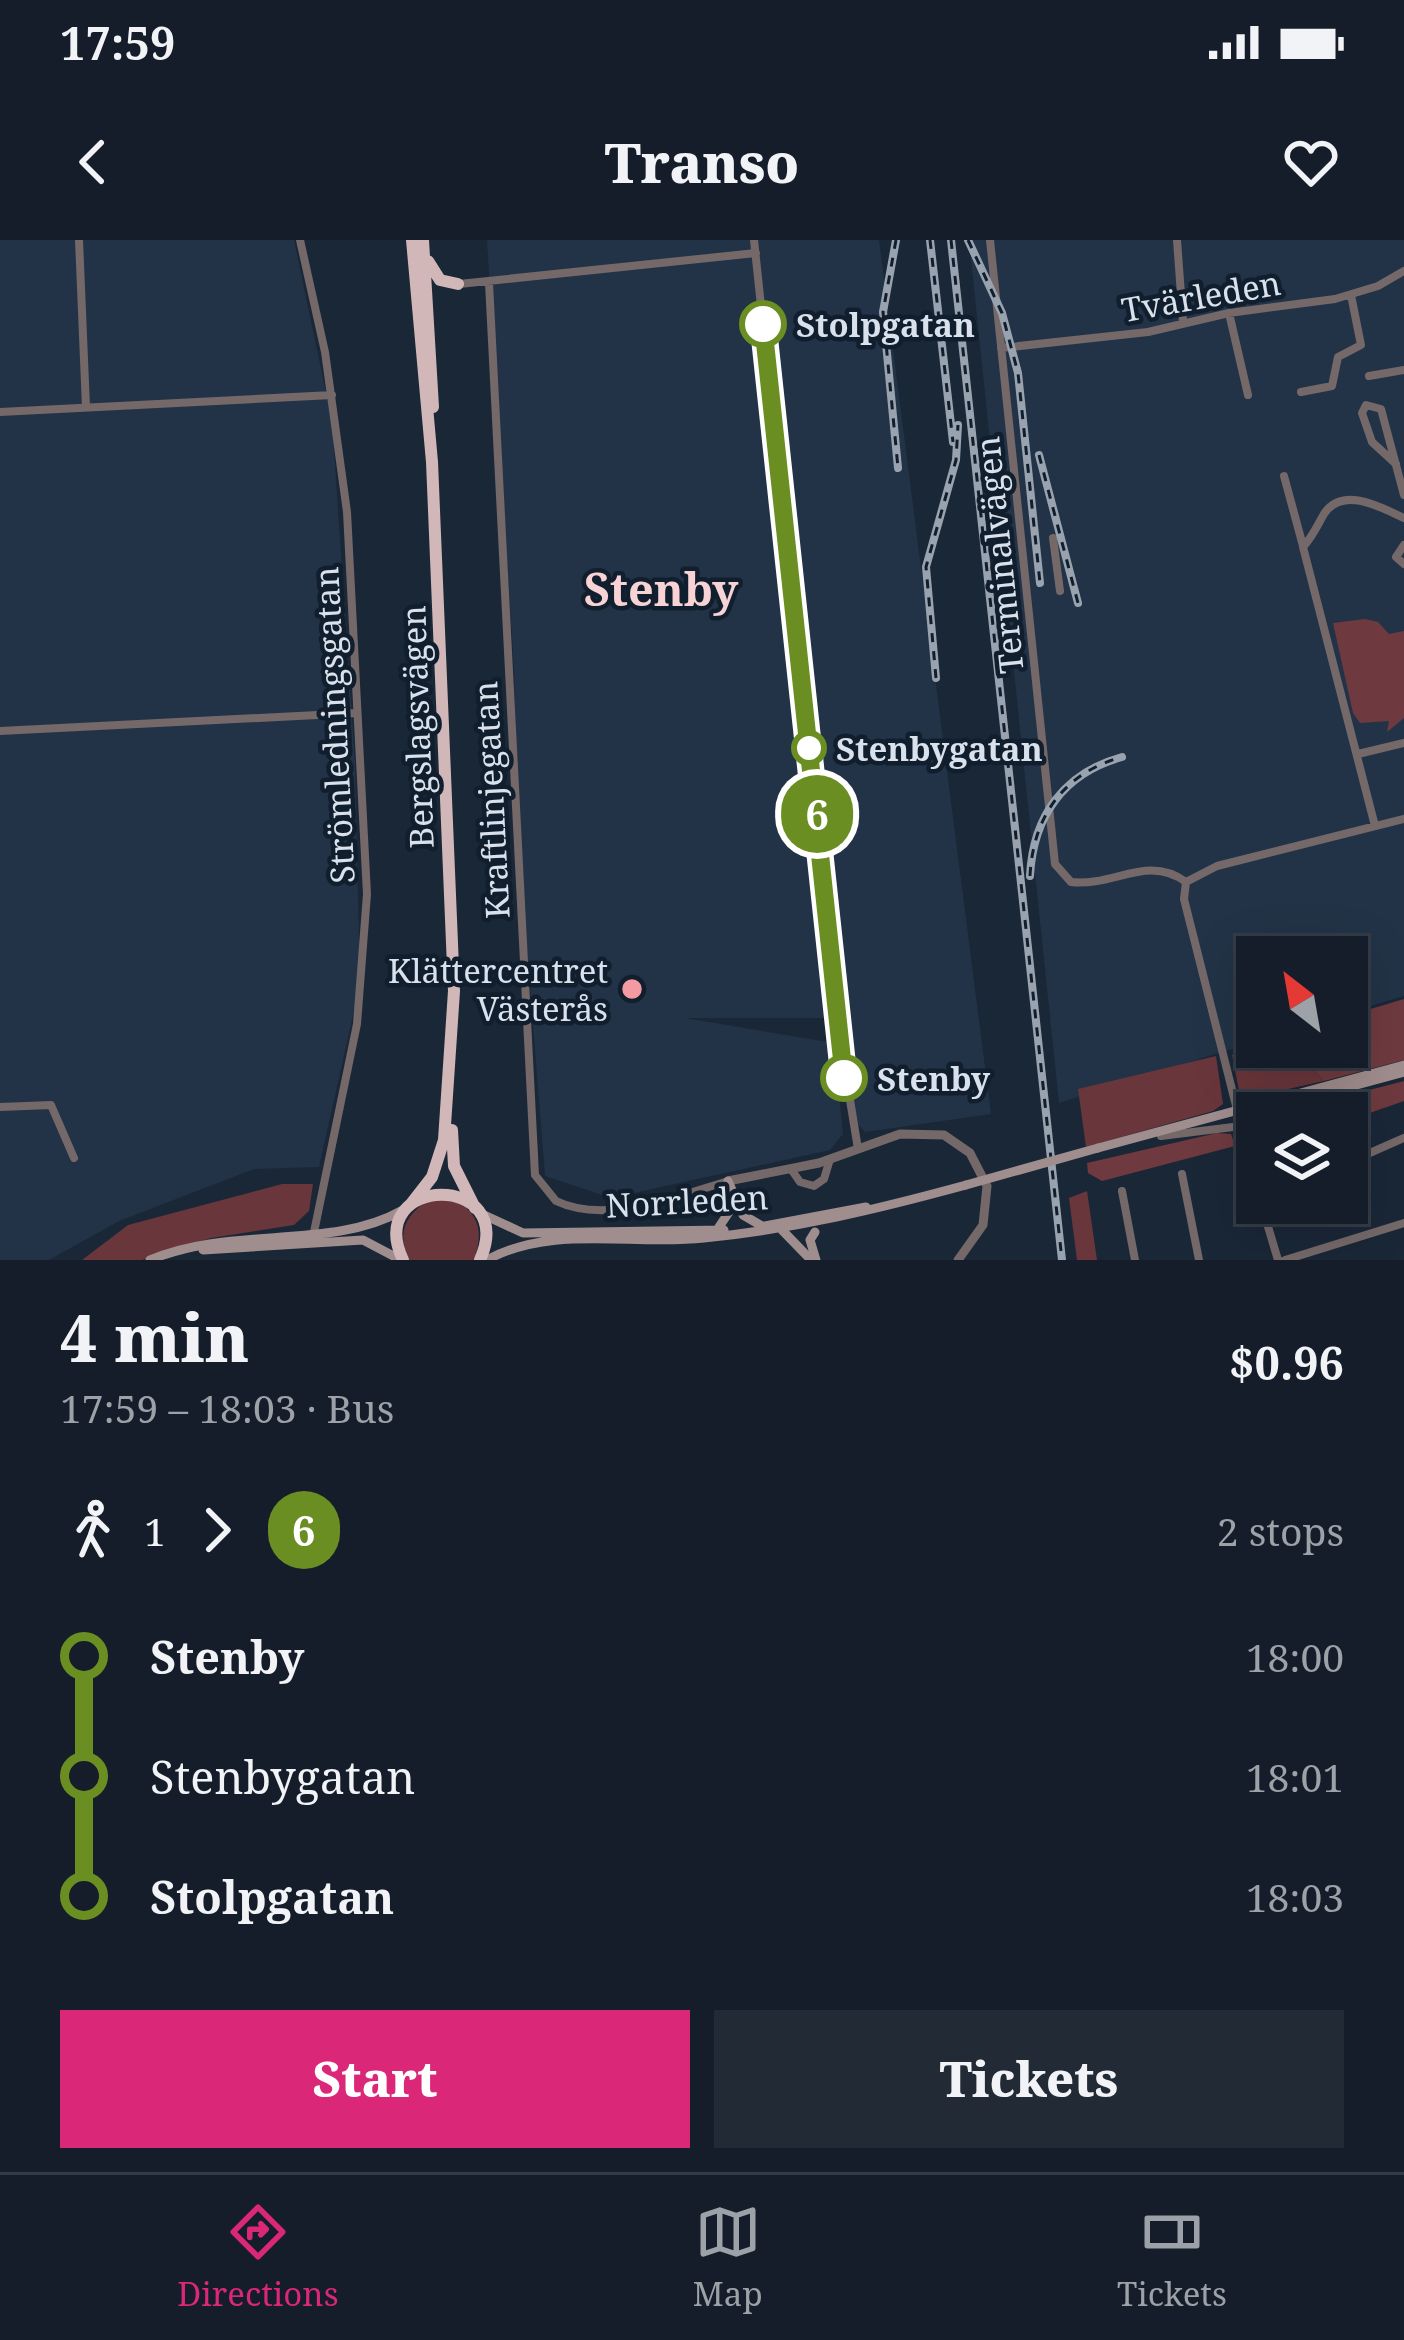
<!DOCTYPE html>
<html lang="en">
<head>
<meta charset="utf-8">
<style>
	:root { --surface:#141d29; --page:#212a35; --text:#f1f3f6; --muted:#9da2a8; --line:#333b46; --accent:#db2777 }
	body { margin:0; font-family:"Noto Serif",serif; background:var(--page); color:var(--text); height:100vh; display:flex; flex-direction:column; font-size:45px; white-space:nowrap }
	* { box-sizing:border-box; margin:0 }
	p { font-size:39px; color:var(--muted) }
	.icon { flex:none; width:66px; height:66px; fill:none; stroke:currentColor; stroke-width:2; stroke-linecap:round; stroke-linejoin:round }
	.map { position:relative; height:1020px; overflow:hidden }
	.side { display:flex; flex-direction:column; background:var(--surface); flex:1 }
	.side>* { flex:none }
	.badge { padding:0 24px; border-radius:39px; font-size:42px; line-height:78px }
	.needle { width:78px; rotate:329deg }
	.fabs { position:absolute; left:1236px; top:696px; display:grid; gap:24px }
	.fabs a { display:grid; place-items:center; width:132px; height:132px; border-radius:0px; background:var(--surface); box-shadow:0 12px 48px #0002,0 0 0 3px var(--line); font-size:60px }
	.map>.badge { position:absolute; translate:-50% -50%; box-shadow:0 0 0 6px #fff }
	.legs { display:flex; align-items:center; gap:18px; height:132px; padding:0 60px; font-size:39px }
	.legs p { margin-inline-start:auto }
	.headline { display:flex; align-items:center; justify-content:space-between; height:204px; padding:0 60px }
	h1 { font-size:66px; font-weight:800; line-height:90px }
	.action { display:flex; gap:24px; margin-top:auto; padding:24px 60px }
	.action a { flex:1; height:138px; border-radius:0px; background:var(--accent); color:#fff; font-size:48px; font-weight:800; line-height:138px; text-align:center }
	.action a+a { background:var(--page); color:var(--text) }
	ul { padding:0 60px; list-style:none }
	li { display:flex; align-items:center; gap:42px; height:120px; font-size:45px }
	li i { display:grid; place-items:center; width:18px; height:100%; margin:0 15px; background:currentColor }
	li i::after { content:''; width:30px; height:30px; margin:-15px; border:9px solid; border-radius:50%; background:var(--surface) }
	li p { margin-inline-start:auto }
	li:first-child i { background:linear-gradient(#0000 50%,currentColor 0) }
	li:last-child i { background:linear-gradient(currentColor 50%,#0000 0) }
	.status { display:flex; justify-content:space-between; align-items:center; height:84px; padding:0 60px; background:var(--surface); direction:ltr }
	.status svg { height:33px; fill:currentColor }
	header { display:flex; justify-content:space-between; align-items:center; height:156px; padding:0 60px; background:var(--surface); font-size:54px; font-weight:800 }
	.menu { display:flex; justify-content:space-around; align-items:center; height:168px; border-top:3px solid var(--line); background:var(--surface); font-size:33px; color:var(--muted) }
	.menu a { display:grid; justify-items:center; gap:6px }
	.menu .current { color:var(--accent) }
	.map>svg:first-child { display:block }
	.built { fill:#223347 }
	.green { fill:#69363b }
	.forest { fill:#6e3a3f }
	.lines { fill:none; stroke-linecap:round; stroke-linejoin:round }
	.minor { stroke:#746869; stroke-width:8 }
	.tertiary { stroke:#746869; stroke-width:9 }
	.secondary { stroke:#a08d8e; stroke-width:9 }
	.trunk { stroke:#d2b7b8; stroke-width:12 }
	.rail-casing { stroke:#99a3af; stroke-width:8 }
	.rail { stroke:#111e2d; stroke-width:3; stroke-dasharray:9; stroke-linecap:butt }
	.secondary-bridge { stroke:#a08d8e; stroke-width:9 }
	.line-1-casing { stroke:#fff; stroke-width:27 }
	.line-1 { stroke:#6b8e23; stroke-width:18 }
	.stop-1-dot { fill:#fff; stroke:#6b8e23; stroke-width:6 }
	.poi-dot { fill:#f49aa2; stroke:#111e2d; stroke-width:4.5 }
	.labels { text-anchor:middle; dominant-baseline:central; stroke-width:9; stroke-linejoin:round; paint-order:stroke }
	.street-label { font-size:33px; fill:#d9e2ec; stroke:#111e2d }
	.stop-label { font-size:33px; font-weight:bold; fill:#d9e2ec; stroke:#111e2d; text-anchor:start }
	.poi-label { font-size:33px; fill:#d9e2ec; stroke:#111e2d; text-anchor:end }
	.district-label { font-size:45px; font-weight:bold; fill:#f7d3d5; stroke:#111e2d }
</style>
</head>
<body>
<div class="status"><b>17:59</b><svg viewBox="0 0 49 12"><path d="M0 12V9h3v3zM5 12V6h3v6zM10 12V3h3v9zM15 12V0h3v12zM26 1h20v11H26zM47 4h2v5h-2z"/></svg></div>
<header><svg class="icon" aria-label="back" viewBox="0 0 24 24"><path d="M15 5l-7 7 7 7"/></svg>Transo<svg class="icon" aria-label="heart" viewBox="0 0 24 24"><path d="M12 20l-8-8c-3-5 5-10 8-4 3-6 11-1 8 4z"/></svg></header>
<div class="map">
<svg width="1404" height="1020" viewBox="0 0 1404 1020">
	<rect width="100%" height="100%" fill="#1a2737"/>
	<path class="built" d="M0 0H294L332 181 355 521 360 744 319 927 254 929 119 981 49 1020H0Z
		M487 0H879L991 874 865 892 857 883 842 778H685L834 803 843 894 830 910 611 958 545 936 519 607 514 429Z
		M969 0H1404V756L1347 773V717H1257V801L1059 863Z"/>
	<path class="green" d="M1258 807H1303L1301 816 1324 841 1247 858 1239 850 1232 815Z
		M1216 816 1223 864 1213 871 1086 907 1078 849Z
		M282 944H313L309 971 294 985 211 998 142 1020H82L128 985Z
		M1087 951 1097 1020H1077L1069 958Z
		M430 958 458 959C481 981 482 989 475 1020H409C396 990 406 976 430 958Z"/>
	<path class="forest" d="M1365 379 1378 382 1389 394 1404 391V478L1387 492 1389 481 1360 483 1353 473 1333 383Z
		M1404 759V820L1324 841 1301 816 1303 807H1347V776Z
		M1404 841V861L1347 881V873H1281Z
		M1217 893 1231 894 1235 906 1102 941 1088 933 1087 923Z"/>
	<g class="lines">
		<path class="minor" d="M79 0 86 167
			M300 0 325 112 347 272 367 654 357 784 314 992
			M754 0 837 780 858 909
			M990 0 1055 624 1071 642C1114 647 1147 614 1186 642
			M1177 0 1183 82
			M489 43 535 935 556 961C606 985 678 956 728 941
			M459 44 756 13
			M1229 73 1248 155
			M1001 108 1148 92 1229 73 1335 59 1378 46 1404 31
			M1369 136 1404 130
			M1301 152 1332 146 1338 117 1361 105 1351 55
			M0 172 332 155
			M1396 224 1372 202 1362 173 1366 165 1381 169 1404 255
			M1284 236 1303 306
			M1053 298 1060 351
			M1404 305 1396 317 1404 324
			M0 491 357 473
			M1358 514 1404 503
			M1375 586 1303 307C1313 296 1317 286 1324 274 1343 245 1382 268 1404 278
			M1186 642 1184 659 1257 949
			M1186 642 1217 626 1404 579
			M0 867 51 865 74 918
			M1161 896 1241 886
			M1347 923 1404 898
			M791 929 800 942 814 946 824 939 830 919
			M1182 934 1199 1020
			M1122 951 1135 1020
			M1261 963 1278 1020
			M1285 1020 1404 983"/>
		<path class="tertiary" d="M728 941 819 923 900 894 944 895 970 913 987 946 983 985 958 1020"/>
		<path class="secondary" d="M1253 873 1404 832
			M1098 908 1404 825
			M728 941 743 975 762 986
			M482 974 523 993 724 990
			M765 986 866 967
			M717 990 729 972 728 941
			M782 990 811 1020
			M815 992 810 1000 816 1020
			M203 1010 363 1000 401 1020
			M150 1020C233 985 331 1011 403 970
			M487 1020C552 984 632 1006 704 998 795 989 878 969 966 945"/>
		<path class="trunk" d="M423 0 433 167
			M428 21 440 40 458 44
			M452 890 454 926 475 968
			M411 964 432 937 444 900 454 751 432 222 412 0
			M403 1020C363 934 519 932 480 1020"/>
		<defs>
			<path id="rail" d="M896 0 883 72 898 228
				M930 0 953 202
				M951 0 1062 1020
				M968 0 1002 73 1018 133 1040 343
				M1039 215 1078 363
				M936 438 926 327 956 220 958 185
				M1030 636C1033 576 1064 533 1122 517"/>
		</defs>
		<use href="#rail" class="rail-casing"/>
		<use href="#rail" class="rail"/>
		<path class="secondary-bridge" d="M966 945 1098 908"/>
	</g>
	<g class="lines">
		<defs>
			<path id="line-1" d="M763 84 844 838"/>
		</defs>
		<use href="#line-1" class="line-1-casing"/>
		<use href="#line-1" class="line-1"/>
	</g>
	<g class="stop-1-dot">
		<circle cx="763" cy="84" r="21"/>
		<circle cx="809" cy="508" r="15"/>
		<circle cx="844" cy="838" r="21"/>
	</g>
	<circle class="poi-dot" cx="632" cy="749" r="12"/>
	<g class="labels">
		<g class="street-label">
			<text transform="translate(1201 56) rotate(-10)">Tvärleden</text>
			<text transform="translate(999 315) rotate(-96)">Terminalvägen</text>
			<text transform="translate(334 485) rotate(-93)">Strömledningsgatan</text>
			<text transform="translate(417 487) rotate(-92)">Bergslagsvägen</text>
			<text transform="translate(491 560) rotate(-93)">Kraftlinjegatan</text>
			<text transform="translate(687 961) rotate(-3)">Norrleden</text>
		</g>
		<g class="stop-label">
			<text x="796" y="84">Stolpgatan</text>
			<text x="836" y="508">Stenbygatan</text>
			<text x="877" y="838">Stenby</text>
		</g>
		<g class="poi-label">
			<text x="608" y="730">Klättercentret<tspan x="608" dy="38">Västerås</tspan></text>
		</g>
		<g class="district-label">
			<text x="661" y="348">Stenby</text>
		</g>
	</g>
</svg>
<div class="fabs">
<a><svg class="needle" viewBox="-14 -14 28 28"><path d="M0-13l5 13h-10z" fill="#e53935"/><path d="M0 13l5-13h-10z" fill="#9da2a8"/></svg></a>
<a><svg class="icon" aria-label="layers" viewBox="0 0 24 24"><path d="M12 4l9 5-9 5-9-5zM3 14l9 5 9-5"/></svg></a>
</div>
<b class="badge" style="left:817px;top:574px;background:#6b8e23;color:#fff">6</b>
</div>
<section class="side">
<div class="headline"><div><h1>4 min</h1><p>17:59 – 18:03 · Bus</p></div><b>$0.96</b></div>
<div class="legs"><svg class="icon" aria-label="walk" viewBox="0 0 24 24"><circle cx="13" cy="4" r="2"/><path d="M13 8l-2 6 4 7M11 14l-3 7M7 12l3-4h3l4 4"/></svg>1<svg class="icon" aria-label="forward" viewBox="0 0 24 24"><path d="M9 5l7 7-7 7"/></svg><b class="badge" style="background:#6b8e23;color:#fff">6</b><p>2 stops</p></div>
<ul>
<li><i style="color:#6b8e23"></i><b>Stenby</b><p>18:00</p></li>
<li><i style="color:#6b8e23"></i><span>Stenbygatan</span><p>18:01</p></li>
<li><i style="color:#6b8e23"></i><b>Stolpgatan</b><p>18:03</p></li>
</ul>
<div class="action"><a>Start</a><a>Tickets</a></div>
</section>
<nav class="menu">
<a class="current"><svg class="icon" aria-label="directions" viewBox="0 0 24 24"><path d="M12 3l9 9-9 9-9-9zM9 14v-3h6M13 9l2 2-2 2"/></svg>Directions</a>
<a><svg class="icon" aria-label="map" viewBox="0 0 24 24"><path d="M3 6l6-2 6 2 6-2v14l-6 2-6-2-6 2zM9 4v14M15 6v14"/></svg>Map</a>
<a><svg class="icon" aria-label="tickets" viewBox="0 0 24 24"><path d="M3 7h18v10H3zM15 7v10"/></svg>Tickets</a>
</nav>
</body>
</html>
